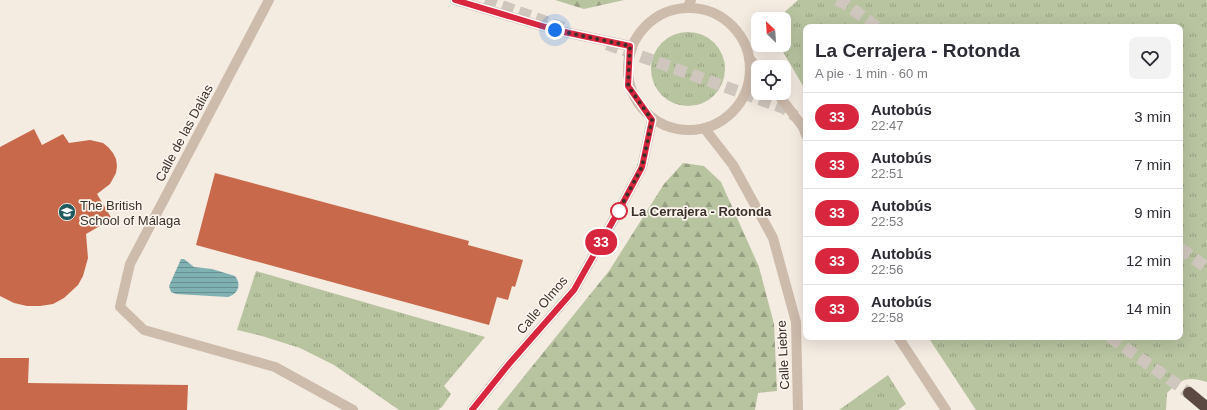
<!DOCTYPE html>
<html lang="es">
<head>
<meta charset="utf-8">
<style>
	:root { --surface:#fff; --page:#f2f2f3; --text:#2b2b33; --muted:#7c7c81; --line:#e1e1e2 }
	body { margin:0; font-family:Helvetica,sans-serif; background:var(--page); color:var(--text); height:100vh; display:flex; flex-direction:column; font-size:15px; white-space:nowrap }
	* { box-sizing:border-box; margin:0 }
	p { font-size:13px; color:var(--muted) }
	.icon { flex:none; width:22px; height:22px; fill:none; stroke:currentColor; stroke-width:2; stroke-linecap:round; stroke-linejoin:round }
	.map { position:relative; flex:1; overflow:hidden }
	.side { position:absolute; left:803px; top:24px; width:380px; height:316px; display:flex; flex-direction:column; background:var(--surface); border-radius:8px; box-shadow:0 4px 16px #0002 }
	.side>* { flex:none }
	.badge { padding:0 8px; border-radius:13px; font-size:14px; line-height:26px }
	.needle { width:26px; rotate:335deg }
	.controls { position:absolute; left:751px; top:12px; display:grid; gap:8px }
	.controls a { display:grid; place-items:center; width:40px; height:40px; border-radius:8px; background:var(--surface); box-shadow:0 4px 16px #0002; font-size:20px }
	.you { position:absolute; width:20px; height:20px; margin:-10px; border:3px solid #fff; border-radius:50%; background:#1a73e8; box-shadow:0 0 0 6px #1a73e833 }
	.map>.badge { position:absolute; translate:-50% -50%; box-shadow:0 0 0 2px #fff }
	.round { display:grid; place-items:center; flex:none; width:42px; height:42px; border-radius:8px; background:var(--page) }
	.headline { display:flex; align-items:center; justify-content:space-between; height:68px; padding:0 12px }
	h1 { font-size:19px; font-weight:600; line-height:30px }
	ul { padding:0; list-style:none }
	li { display:flex; align-items:center; gap:12px; height:48px; padding:0 12px; border-top:1px solid var(--line) }
	li div { flex:1 }
	li b { display:block; font-size:15px }
	li em { font-style:normal }
	li .badge { min-width:44px; font-weight:700; text-align:center }
	.map>svg:first-child { display:block }
	.grass { fill:url(#grass-tufts) }
	.forest { fill:url(#forest-firs) }
	.water { fill:url(#water-rules) }
	.building { fill:#c8694b }
	.lines { fill:none; stroke-linecap:round; stroke-linejoin:round }
	.motorway-tunnel { stroke:#cfc6bd; stroke-width:12; stroke-dasharray:12 6; stroke-linecap:butt }
	.minor { stroke:#cdbbac; stroke-width:10 }
	.tertiary { stroke:#cdbbac; stroke-width:10 }
	.motorway { stroke:#5c4a42; stroke-width:12 }
	.line-casing { stroke:#fff; stroke-width:9 }
	.line { stroke:#d7263d; stroke-width:6 }
	.walk { stroke:#3b302b; stroke-width:4; stroke-dasharray:0 7.2 }
	.stop-dot { fill:#fff; stroke:#d7263d; stroke-width:2 }
	.labels { text-anchor:middle; dominant-baseline:central; stroke-width:3.5; stroke-linejoin:round; paint-order:stroke }
	.street-label { font-size:13px; fill:#3b302b; stroke:#fbf5ee }
	.poi-label { font-size:13px; fill:#3b302b; stroke:#fbf5ee; text-anchor:start }
	.stop-label { font-size:13px; font-weight:bold; fill:#3b302b; stroke:#fbf5ee; text-anchor:start }
</style>
</head>
<body>
<div class="map">
<svg width="1207" height="410" viewBox="0 0 1207 410">
	<defs>
		<pattern id="grass-tufts" width="24" height="20" patternUnits="userSpaceOnUse"><rect width="24" height="20" fill="#b8c4a0"/><path d="M3 7l-1-3M5 7V3M7 7l1-3M15 17l-1-3M17 17v-4M19 17l1-3" fill="none" stroke="#97a083"/></pattern>
		<pattern id="forest-firs" width="22" height="20" patternUnits="userSpaceOnUse"><rect width="22" height="20" fill="#b8c4a0"/><path d="M5 1l3.5 6h-7zM16 11l3.5 6h-7z" fill="#97a083"/></pattern>
		<pattern id="water-rules" width="6" height="5" patternUnits="userSpaceOnUse"><rect width="6" height="5" fill="#7fb0b2"/><path d="M0 2.5h6" fill="none" stroke="#699091"/></pattern>
	</defs>
	<rect width="100%" height="100%" fill="#f4ebe1"/>
	<path class="grass" d="M798 0H1207V382C1186 376 1182 379 1167 393L1166 410H976L928 337H1180V27H806V91L779 45H784V19H779V17Z
		M651 69a37 37 0 1 1 74 0a37 37 0 1 1-74 0Z
		M256 271 485 337 444 386 451 394 442 407 438 410H399L334 365 300 348 262 336 237 330Z
		M888 375 906 404 898 410H839Z"/>
	<path class="forest" d="M555 0H624L584 9Z
		M683 163 704 166 721 182 759 267 774 324 777 391 758 393 755 410H497L609 271 664 184Z"/>
	<path class="water" d="M181 259H184L194 267 212 269 235 276C242 285 238 294 228 297L176 294 171 292 169 286Z"/>
	<path class="building" d="M34 129 42 145 63 134 69 143 90 140 103 143 108 147 113 153 116 159 117 166 116 173 110 184 97 194 112 219 86 234 88 258 83 276 78 285 64 298 53 304 40 306H27L14 303 0 296V147Z
		M215 173 469 241 468 245 523 260 515 287 512 286 508 300 497 297 489 325 196 245Z
		M0 358H29L28 383 188 385 187 410H0Z"/>
	<g class="lines">
		<path class="motorway-tunnel" d="M485 0 563 28
			M837 0 844 3 877 27
			M607 44 784 108 795 116
			M1180 248 1207 268
			M1110 337 1189 393"/>
		<path class="minor" d="M269 0 130 264 120 307 144 330 275 367 353 410
			M687 8 691 0
			M749 58 758 69
			M777 93 803 127 806 135
			M705 129 733 165 773 238 796 322 798 410
			M898 337 946 410"/>
		<path class="tertiary" d="M455 0 555 30 630 46
			M628 69a61 61 0 1 1 122 0a61 61 0 1 1-122 0Z
			M472 410 509 364 574 290 618 212 642 167 652 120"/>
		<path class="motorway" d="M1189 393 1207 408"/>
	</g>
	<g class="lines">
		<defs>
			<path id="line" d="M455 0 555 30 630 46 628 86 652 120 642 167 618 212 574 290 509 364 472 410"/>
		</defs>
		<use href="#line" class="line-casing"/>
		<use href="#line" class="line"/>
		<path class="walk" d="M555 30 630 46 628 86 652 120 642 167 618 212 619 211"/>
	</g>
	<defs>
		<symbol id="school-disc" viewBox="-11 -11 22 22"><circle r="9.5" fill="#1f5a5e" stroke="#fbf5ee"/><path d="M0-5L7-2L0 1L-7-2ZM-4 1L0 2.5L4 1V4Q0 6-4 4Z" fill="#fff"/></symbol>
	</defs>
	<g fill-rule="evenodd">
		<use href="#school-disc" x="57" y="202" width="20" height="20"/>
	</g>
	<circle class="stop-dot" cx="619" cy="211" r="8"/>
	<g class="labels">
		<g class="street-label">
			<text transform="translate(184 133) rotate(-62)">Calle de las Dalias</text>
			<text transform="translate(542 305) rotate(-50)">Calle Olmos</text>
			<text transform="translate(783 355) rotate(-93)">Calle Liebre</text>
		</g>
		<g class="poi-label">
			<text x="80" y="205">The British<tspan x="80" dy="15">School of Málaga</tspan></text>
		</g>
		<g class="stop-label">
			<text x="631" y="211">La Cerrajera - Rotonda</text>
		</g>
	</g>
</svg>
<div class="controls">
<a><svg class="needle" viewBox="-14 -14 28 28"><path d="M0-13l5 13h-10z" fill="#e53935"/><path d="M0 13l5-13h-10z" fill="#7c7c81"/></svg></a>
<a><svg class="icon" aria-label="locate" viewBox="0 0 24 24"><circle cx="12" cy="12" r="6"/><path d="M12 2v4M12 18v4M2 12h4M18 12h4"/></svg></a>
</div>
<div class="you" style="left:555px;top:30px"></div>
<b class="badge" style="left:601px;top:242px;background:#d7263d;color:#fff">33</b>
<section class="side">
<div class="headline"><div><h1>La Cerrajera - Rotonda</h1><p>A pie · 1 min · 60 m</p></div><a class="round"><svg class="icon" aria-label="heart" viewBox="0 0 24 24"><path d="M12 20l-8-8c-3-5 5-10 8-4 3-6 11-1 8 4z"/></svg></a></div>
<ul>
<li><span class="badge" style="background:#d7263d;color:#fff">33</span><div><b>Autobús</b><p>22:47</p></div><em>3 min</em></li>
<li><span class="badge" style="background:#d7263d;color:#fff">33</span><div><b>Autobús</b><p>22:51</p></div><em>7 min</em></li>
<li><span class="badge" style="background:#d7263d;color:#fff">33</span><div><b>Autobús</b><p>22:53</p></div><em>9 min</em></li>
<li><span class="badge" style="background:#d7263d;color:#fff">33</span><div><b>Autobús</b><p>22:56</p></div><em>12 min</em></li>
<li><span class="badge" style="background:#d7263d;color:#fff">33</span><div><b>Autobús</b><p>22:58</p></div><em>14 min</em></li>
</ul>
</section>
</div>
</body>
</html>
